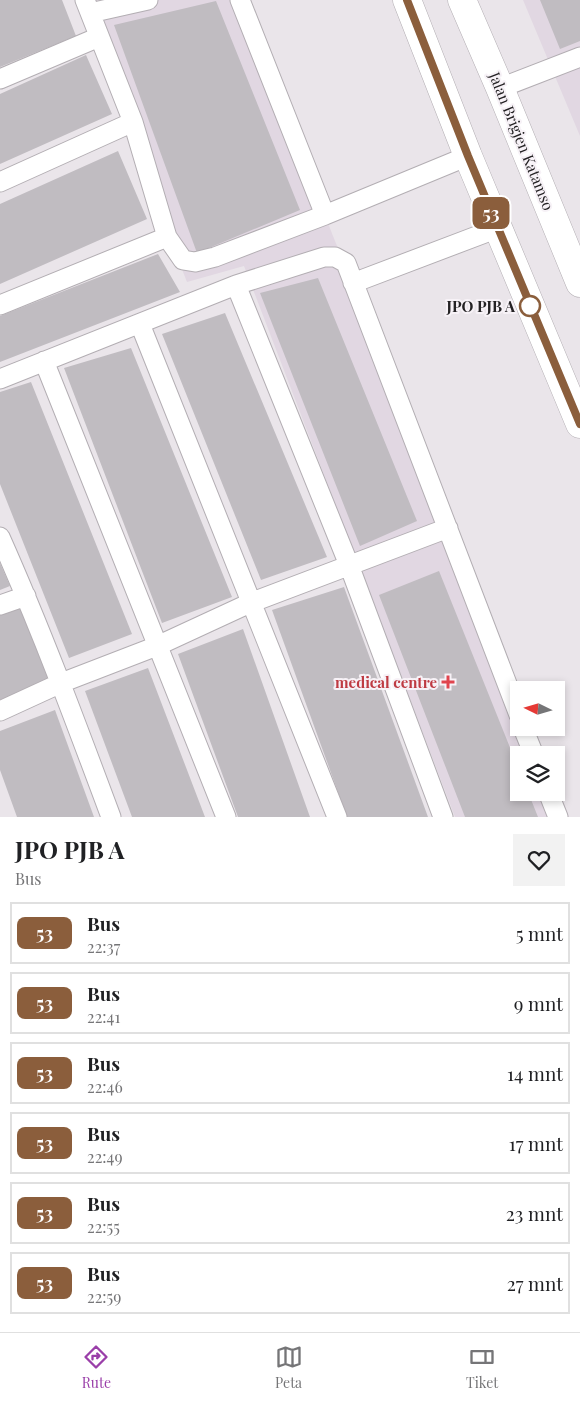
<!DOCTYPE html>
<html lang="id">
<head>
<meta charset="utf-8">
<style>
	:root { --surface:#fff; --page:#f2f2f2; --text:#202124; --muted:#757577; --line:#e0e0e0; --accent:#9a3fa9 }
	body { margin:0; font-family:"Playfair Display",serif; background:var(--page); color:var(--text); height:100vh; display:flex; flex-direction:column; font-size:19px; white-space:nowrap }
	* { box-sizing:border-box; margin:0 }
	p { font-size:16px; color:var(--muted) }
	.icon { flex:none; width:28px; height:28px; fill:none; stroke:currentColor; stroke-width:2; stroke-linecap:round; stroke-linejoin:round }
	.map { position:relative; height:817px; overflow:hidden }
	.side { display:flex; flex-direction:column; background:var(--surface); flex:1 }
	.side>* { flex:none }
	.badge { padding:0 10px; border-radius:8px; font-size:18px; line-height:32px }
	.needle { width:32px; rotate:275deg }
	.buttons { position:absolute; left:510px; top:681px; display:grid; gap:10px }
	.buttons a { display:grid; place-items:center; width:55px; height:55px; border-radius:0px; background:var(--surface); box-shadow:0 2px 8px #0003; font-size:25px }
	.map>.badge { position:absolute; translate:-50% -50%; box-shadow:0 0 0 2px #fff }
	.round { display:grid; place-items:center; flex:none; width:52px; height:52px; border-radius:0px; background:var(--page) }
	.headline { display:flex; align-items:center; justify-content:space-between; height:85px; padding:0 15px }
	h1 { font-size:24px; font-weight:700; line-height:38px }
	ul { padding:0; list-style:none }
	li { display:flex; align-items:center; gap:15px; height:62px; margin:0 10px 8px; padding:0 5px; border:2px solid var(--line); border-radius:0px }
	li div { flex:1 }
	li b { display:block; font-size:19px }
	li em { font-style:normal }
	li .badge { min-width:55px; font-weight:700; text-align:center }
	.tabs { display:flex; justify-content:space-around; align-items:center; height:70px; border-top:1px solid var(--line); background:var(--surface); font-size:14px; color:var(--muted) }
	.tabs a { display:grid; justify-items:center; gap:2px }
	.tabs .on { color:var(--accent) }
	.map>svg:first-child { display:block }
	.built { fill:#e1d7e2 }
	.building { fill:#c0bcc1 }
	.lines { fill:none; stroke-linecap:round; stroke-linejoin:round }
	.street-casing { stroke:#b3aeb3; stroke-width:21 }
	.highway-casing { stroke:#b3aeb3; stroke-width:29 }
	.street { stroke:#fff; stroke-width:19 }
	.highway { stroke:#fff; stroke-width:28 }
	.line-casing { stroke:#fff; stroke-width:11 }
	.line { stroke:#8b5e3c; stroke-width:8 }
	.stop-dot { fill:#fff; stroke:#8b5e3c; stroke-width:2.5 }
	.health-dot { fill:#e0444e; stroke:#f7f2f7; stroke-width:2 }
	.labels { text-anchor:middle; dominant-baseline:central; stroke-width:4; stroke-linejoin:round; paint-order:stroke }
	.street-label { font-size:15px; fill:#242224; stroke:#f7f2f7 }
	.stop-label { font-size:15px; font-weight:bold; fill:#242224; stroke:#f7f2f7; text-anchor:end }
	.health-label { font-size:15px; font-weight:bold; fill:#be3a42; stroke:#f7f2f7; text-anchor:end }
</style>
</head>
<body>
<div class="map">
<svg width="580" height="817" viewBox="0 0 580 817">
	<rect width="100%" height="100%" fill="#eae5ea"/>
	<path class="built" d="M77 0H241L333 236 519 693V728H533L544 755H519V792H556V785L569 817H455L244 266 187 282Z
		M523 0H580V136Z"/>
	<path class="building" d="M0 0H62L76 36 0 67Z
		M540 0H580V41L560 49Z
		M216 1 300 210 197 253 114 25Z
		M86 55 112 114 0 164V94Z
		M118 151 147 219 0 284V204Z
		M158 254 180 292 0 362V316Z
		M318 278 417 521 360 546 260 293Z
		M225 313 327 557 261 580 162 334Z
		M131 348 232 597 162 623 64 368Z
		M31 382 132 634 69 658 0 484V392Z
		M0 563 10 586 0 590Z
		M439 571 519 770V792H528L538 817H465L379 595Z
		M344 587 428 817H347L272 610Z
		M22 604 54 678 0 700V612Z
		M243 629 310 817H238L178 654Z
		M148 668 205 817H132L85 691Z
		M55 710 94 817H17L0 770V731Z"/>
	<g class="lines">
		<defs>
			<path id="street" d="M85 0 133 122 167 237 183 260 195 262 215 257 325 215 468 156
				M240 0 325 215
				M90 13 148 0
				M0 79 99 37
				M500 88 580 57
				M0 182 133 122
				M353 283 498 228
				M236 285 349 565 443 817
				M0 305 167 237
				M140 324 337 817
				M44 361 226 817
				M0 379 236 285 324 257H335L346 263 519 715
				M0 537C41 629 76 723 111 817
				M0 605 26 596
				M0 711 61 683 157 646 250 603 448 528
				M523 728 534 755
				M548 792 558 817"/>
			<path id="highway" d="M407 0 468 156 580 424
				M462 0 500 88 580 283"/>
		</defs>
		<use href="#street" class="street-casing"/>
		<use href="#highway" class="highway-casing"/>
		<use href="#street" class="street"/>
		<use href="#highway" class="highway"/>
	</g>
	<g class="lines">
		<defs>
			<path id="line" d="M407 0 468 156 580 424"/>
		</defs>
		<use href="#line" class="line-casing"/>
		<use href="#line" class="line"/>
	</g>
	<circle class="stop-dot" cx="530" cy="306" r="10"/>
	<path class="health-dot" d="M445.5 674.5h5v5h5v5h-5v5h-5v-5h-5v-5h5z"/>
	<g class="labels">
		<g class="street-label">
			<text transform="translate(522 141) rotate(68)">Jalan Brigjen Katamso</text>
		</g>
		<g class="stop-label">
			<text x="515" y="306">JPO PJB A</text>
		</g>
		<g class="health-label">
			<text x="437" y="682">medical centre</text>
		</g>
	</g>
</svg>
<div class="buttons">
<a><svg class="needle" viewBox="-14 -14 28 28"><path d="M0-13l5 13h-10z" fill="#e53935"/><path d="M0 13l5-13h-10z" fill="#757577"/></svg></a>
<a><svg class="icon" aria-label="layers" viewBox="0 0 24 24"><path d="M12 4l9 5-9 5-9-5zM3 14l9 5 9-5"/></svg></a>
</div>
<b class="badge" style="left:491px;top:213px;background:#8b5e3c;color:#fff">53</b>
</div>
<section class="side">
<div class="headline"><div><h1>JPO PJB A</h1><p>Bus</p></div><a class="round"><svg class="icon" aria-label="heart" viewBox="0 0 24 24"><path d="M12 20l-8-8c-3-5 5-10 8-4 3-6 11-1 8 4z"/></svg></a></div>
<ul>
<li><span class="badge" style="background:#8b5e3c;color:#fff">53</span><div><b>Bus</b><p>22:37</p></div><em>5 mnt</em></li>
<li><span class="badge" style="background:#8b5e3c;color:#fff">53</span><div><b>Bus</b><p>22:41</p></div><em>9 mnt</em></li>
<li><span class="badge" style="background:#8b5e3c;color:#fff">53</span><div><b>Bus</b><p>22:46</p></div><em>14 mnt</em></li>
<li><span class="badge" style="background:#8b5e3c;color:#fff">53</span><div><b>Bus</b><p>22:49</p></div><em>17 mnt</em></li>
<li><span class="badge" style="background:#8b5e3c;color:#fff">53</span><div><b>Bus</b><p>22:55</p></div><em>23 mnt</em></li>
<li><span class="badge" style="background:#8b5e3c;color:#fff">53</span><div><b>Bus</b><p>22:59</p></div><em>27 mnt</em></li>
</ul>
</section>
<nav class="tabs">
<a class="on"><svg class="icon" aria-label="directions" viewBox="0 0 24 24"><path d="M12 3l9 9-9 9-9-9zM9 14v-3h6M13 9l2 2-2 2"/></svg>Rute</a>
<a><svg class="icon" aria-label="map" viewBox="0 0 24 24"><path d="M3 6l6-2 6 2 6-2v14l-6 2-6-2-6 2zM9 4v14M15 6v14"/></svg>Peta</a>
<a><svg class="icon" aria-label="tickets" viewBox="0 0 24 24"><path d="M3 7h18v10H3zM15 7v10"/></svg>Tiket</a>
</nav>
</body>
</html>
